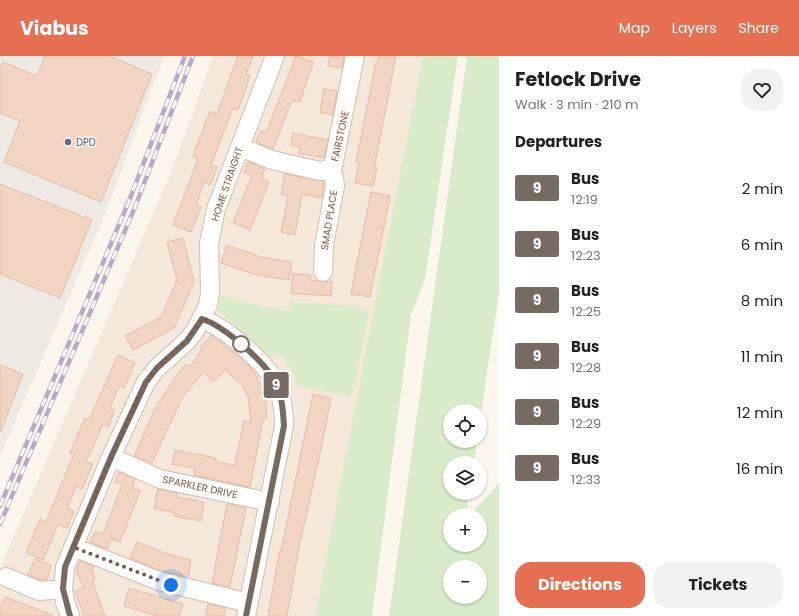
<!DOCTYPE html>
<html lang="en">
<head>
<meta charset="utf-8">
<style>
	:root { --surface:#fff; --page:#f2f2f2; --text:#222; --muted:#767676; --accent:#e76f51 }
	body { margin:0; font-family:Poppins,sans-serif; background:var(--page); color:var(--text); height:100vh; display:flex; flex-direction:column; font-size:15px; white-space:nowrap }
	* { box-sizing:border-box; margin:0 }
	p { font-size:13px; color:var(--muted) }
	.icon { flex:none; width:22px; height:22px; fill:none; stroke:currentColor; stroke-width:2; stroke-linecap:round; stroke-linejoin:round }
	.map { position:relative; flex:1; overflow:hidden }
	.sheet { display:flex; flex-direction:column; background:var(--surface); width:300px }
	.sheet>* { flex:none }
	.badge { padding:0 8px; border-radius:3px; font-size:14px; line-height:26px }
	.tools { position:absolute; left:443px; top:348px; display:grid; gap:8px }
	.tools a { display:grid; place-items:center; width:44px; height:44px; border-radius:50%; background:var(--surface); box-shadow:0 1px 3px #0004; font-size:20px }
	.you { position:absolute; width:20px; height:20px; margin:-10px; border:3px solid #fff; border-radius:50%; background:#1a73e8; box-shadow:0 0 0 6px #1a73e833 }
	.map>.badge { position:absolute; translate:-50% -50%; box-shadow:0 0 0 2px #fff }
	h2 { padding:0 16px; font-size:15px; line-height:36px }
	.round { display:grid; place-items:center; flex:none; width:42px; height:42px; border-radius:16px; background:var(--page) }
	.overview { display:flex; align-items:center; justify-content:space-between; height:68px; padding:0 16px }
	h1 { font-size:19px; font-weight:700; line-height:30px }
	.primary-button { display:flex; gap:8px; margin-top:auto; padding:8px 16px }
	.primary-button a { flex:1; height:46px; border-radius:16px; background:var(--accent); color:#fff; font-size:16px; font-weight:700; line-height:46px; text-align:center }
	.primary-button a+a { background:var(--page); color:var(--text) }
	ul { padding:0; list-style:none }
	li { display:flex; align-items:center; gap:12px; height:56px; padding:0 16px }
	li div { flex:1 }
	li b { display:block; font-size:15px }
	li em { font-style:normal }
	li .badge { min-width:44px; font-weight:700; text-align:center }
	header { display:flex; align-items:center; gap:24px; box-sizing:border-box; height:56px; padding:0 20px; background:var(--accent); color:#fff }
	header strong { font-size:19px }
	nav { display:flex; gap:22px; margin-inline-start:auto; font-size:14px }
	main { display:flex; flex:1; min-height:0 }
	.map>svg:first-child { display:block }
	.residential { fill:#f5e8da }
	.industrial { fill:#efe9e4 }
	.green { fill:#d8ecc9; fill-rule:evenodd }
	.building { fill:#f3d5c3; stroke:#e6bba3 }
	.lines { fill:none; stroke-linecap:round; stroke-linejoin:round }
	.minor-casing { stroke:#d1beb0; stroke-width:20 }
	.minor { stroke:#fff; stroke-width:18 }
	.rail-casing { stroke:#b9a8c9; stroke-width:4.5 }
	.rail { stroke:#fffaf3; stroke-width:3; stroke-dasharray:9; stroke-linecap:butt }
	.line-casing { stroke:#fff; stroke-width:9 }
	.line { stroke:#766a61; stroke-width:6 }
	.walk { stroke:#7a5c4d; stroke-width:4; stroke-dasharray:0 7.2 }
	.service-dot { fill:#5c6f8a; stroke:#fffaf3; stroke-width:1.5 }
	.stop-dot { fill:#fff; stroke:#766a61; stroke-width:2 }
	.labels { text-anchor:middle; dominant-baseline:central; stroke-width:3; stroke-linejoin:round; paint-order:stroke }
	.street-label { font-size:10px; fill:#7a5c4d; stroke:#fffaf3 }
	.service-label { font-size:10px; fill:#4e5e75; stroke:#fffaf3; text-anchor:start }
</style>
</head>
<body>
<header>
<strong>Viabus</strong>
<nav><a>Map</a><a>Layers</a><a>Share</a></nav>
</header>
<main>
<div class="map">
<svg width="499" height="560" viewBox="0 0 499 560">
	<rect width="100%" height="100%" fill="#fdf6ec"/>
	<path class="residential" d="M213 0H423L317 560H0V512L174 109Z"/>
	<path class="industrial" d="M0 0H164L105 158 0 400Z"/>
	<path class="green" d="M423 0H458L426 217 424 226 411 259 372 560H315Z
		M467 0H499V236L480 364V355H450V385H477L474 407H450V437H469L466 459H450V489H480V459H470L499 427V560H389ZM450 511H480V541H450Z
		M220 239 261 250 289 255 291 246 355 250 369 255 353 338 349 340 297 330 291 313 280 297 271 302 218 255Z"/>
	<path class="building" d="M45 0H109L152 18 101 146 4 106 20 65 0 57V13L3 6 37 20Z
		M238 0H253L246 19 250 20 238 54 233 52 211 109 217 111 210 129 204 126 196 149 201 151 191 176 173 169 198 103 193 100 210 55 217 58Z
		M296 0 313 6 300 46 292 44 273 93 256 86 261 75 266 77Z
		M330 0H344L342 12 328 10Z
		M379 0H396L374 112H377L373 130 355 127 359 106H356L376 6H378Z
		M324 33 337 35 333 59 320 56Z
		M293 77 328 84 324 102 299 97 300 92 291 89Z
		M248 106 265 113 261 122 269 126 250 174 233 167 252 119 244 116Z
		M285 118 324 125 322 142 302 138 295 179 281 176 288 140 281 138Z
		M0 128 92 164 60 242 0 218Z
		M371 136 390 140 370 241 351 238Z
		M183 182 194 226 174 272 133 294 125 280 161 261 177 224 167 186Z
		M227 189 261 201 292 206 289 224 257 219 221 207Z
		M293 218 311 219 310 224 332 226 331 240 291 237Z
		M211 279 237 299 252 313 265 335 267 362 263 363 250 431 194 419 195 412 172 408 175 394 216 402V406L235 409 244 365 251 366 248 340 243 330 225 314 213 326 203 316 182 342 152 407 134 400 155 353 174 323 186 308 189 311 202 294 200 292Z
		M118 299 135 307 124 332 119 330 110 352 115 354 108 371 103 368 86 406 93 408 82 433 76 431 67 452 74 455 67 472 58 468 43 504 26 497 40 463 46 466 74 398 70 397 85 362 89 364Z
		M0 309 23 318 1 375H0Z
		M313 338 331 342 320 397 298 496 287 560H268L280 494 281 495Z
		M119 416 135 423 132 432 140 435 120 486 111 483 107 493 90 486 95 475 103 478 122 429 115 426Z
		M158 433 177 437 176 441 204 446 201 465 174 460 175 457 154 452Z
		M227 448 246 452 230 531 212 527Z
		M137 486 167 498 191 504 188 521 162 515 130 502Z
		M35 503 51 509 47 524H41L28 519Z
		M80 505 94 510 92 515 95 523 92 524 105 560H84L75 535 84 532 76 515Z
		M129 532 183 548 179 560H157L124 550Z
		M5 541 52 559V560H0V552Z
		M208 548 226 552 224 560H205Z"/>
	<g class="lines">
		<defs>
			<path id="minor" d="M240 91 272 104 320 115 326 114 333 110 355 0
				M323 216 324 189 335 130 334 121 330 113
				M202 263C223 270 261 303 273 322 282 336 284 354 284 370L246 560
				M111 401 160 423 270 446
				M73 491 159 525 249 547
				M6 521 39 535 63 533
				M70 560 65 546 63 533 65 511 111 401 146 326 157 312 187 285 195 275 208 249 210 237 209 187 216 153 275 0"/>
		</defs>
		<use href="#minor" class="minor-casing"/>
		<use href="#minor" class="minor"/>
		<defs>
			<path id="rail" d="M0 450 129 145 185 0
				M0 468 135 151 193 0"/>
		</defs>
		<use href="#rail" class="rail-casing"/>
		<use href="#rail" class="rail"/>
	</g>
	<g class="lines">
		<defs>
			<path id="line" d="M70 560 63 533 65 511 111 401 146 326 157 312 187 285 202 263C224 270 261 303 273 322 282 336 283 354 284 370L246 560"/>
		</defs>
		<use href="#line" class="line-casing"/>
		<use href="#line" class="line"/>
		<path class="walk" d="M171 529 73 491 135 348C141 335 148 322 158 311 175 292 189 286 202 263L214 267 241 288"/>
	</g>
	<circle class="service-dot" cx="68" cy="86" r="4"/>
	<circle class="stop-dot" cx="241" cy="288" r="8"/>
	<g class="labels">
		<g class="street-label">
			<text transform="translate(340 80) rotate(-78)">FAIRSTONE</text>
			<text transform="translate(227 128) rotate(-71)">HOME STRAIGHT</text>
			<text transform="translate(329 164) rotate(-81)">SMAD PLACE</text>
			<text transform="translate(200 431) rotate(12)">SPARKLER DRIVE</text>
		</g>
		<g class="service-label">
			<text x="76" y="86">DPD</text>
		</g>
	</g>
</svg>
<div class="tools">
<a><svg class="icon" aria-label="locate" viewBox="0 0 24 24"><circle cx="12" cy="12" r="6"/><path d="M12 2v4M12 18v4M2 12h4M18 12h4"/></svg></a>
<a><svg class="icon" aria-label="layers" viewBox="0 0 24 24"><path d="M12 4l9 5-9 5-9-5zM3 14l9 5 9-5"/></svg></a>
<a>+</a>
<a>−</a>
</div>
<div class="you" style="left:171px;top:529px"></div>
<b class="badge" style="left:276px;top:329px;background:#766a61;color:#fff">9</b>
</div>
<section class="sheet">
<div class="overview"><div><h1>Fetlock Drive</h1><p>Walk · 3 min · 210 m</p></div><a class="round"><svg class="icon" aria-label="heart" viewBox="0 0 24 24"><path d="M12 20l-8-8c-3-5 5-10 8-4 3-6 11-1 8 4z"/></svg></a></div>
<h2>Departures</h2>
<ul>
<li><span class="badge" style="background:#766a61;color:#fff">9</span><div><b>Bus</b><p>12:19</p></div><em>2 min</em></li>
<li><span class="badge" style="background:#766a61;color:#fff">9</span><div><b>Bus</b><p>12:23</p></div><em>6 min</em></li>
<li><span class="badge" style="background:#766a61;color:#fff">9</span><div><b>Bus</b><p>12:25</p></div><em>8 min</em></li>
<li><span class="badge" style="background:#766a61;color:#fff">9</span><div><b>Bus</b><p>12:28</p></div><em>11 min</em></li>
<li><span class="badge" style="background:#766a61;color:#fff">9</span><div><b>Bus</b><p>12:29</p></div><em>12 min</em></li>
<li><span class="badge" style="background:#766a61;color:#fff">9</span><div><b>Bus</b><p>12:33</p></div><em>16 min</em></li>
</ul>
<div class="primary-button"><a>Directions</a><a>Tickets</a></div>
</section>
</main>
</body>
</html>
